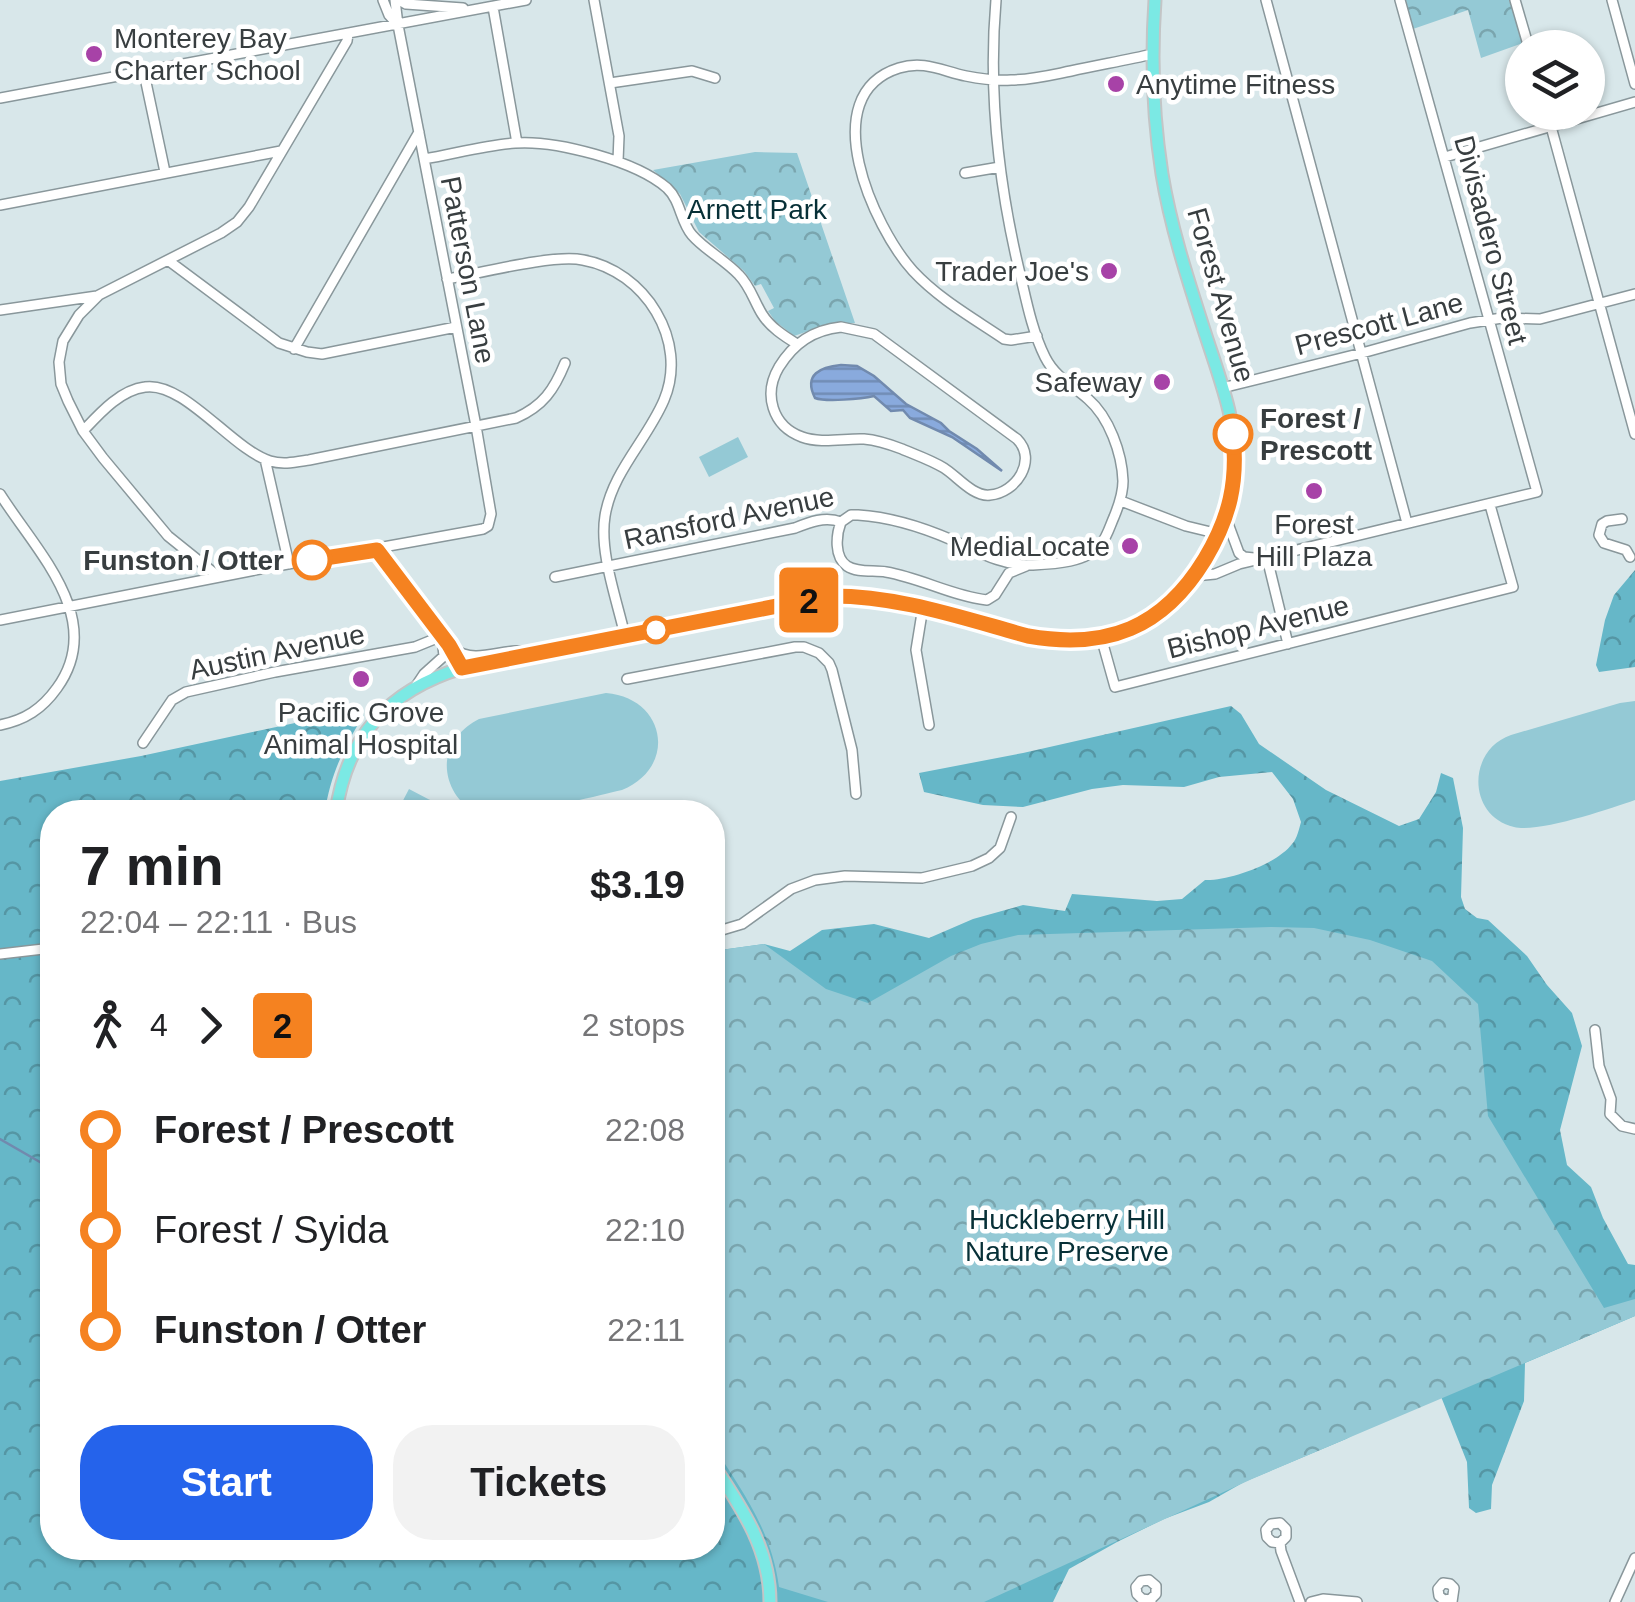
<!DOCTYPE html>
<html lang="en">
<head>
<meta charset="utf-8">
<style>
	:root { --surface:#fff; --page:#f2f2f2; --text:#202124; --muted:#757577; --accent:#2563eb }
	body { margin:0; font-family:Helvetica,sans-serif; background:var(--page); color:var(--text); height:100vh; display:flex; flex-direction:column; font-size:38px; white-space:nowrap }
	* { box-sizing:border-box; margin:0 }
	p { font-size:32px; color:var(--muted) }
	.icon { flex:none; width:55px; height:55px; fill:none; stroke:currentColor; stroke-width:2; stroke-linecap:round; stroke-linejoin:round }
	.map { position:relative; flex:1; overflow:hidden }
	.sheet { position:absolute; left:40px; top:800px; width:685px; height:760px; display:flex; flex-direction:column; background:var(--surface); border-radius:40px; box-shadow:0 2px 8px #0004 }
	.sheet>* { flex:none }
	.badge { padding:0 20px; border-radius:8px; font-size:35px; line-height:65px }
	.tools { position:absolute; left:1505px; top:30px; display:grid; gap:20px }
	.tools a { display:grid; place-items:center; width:100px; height:100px; border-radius:50%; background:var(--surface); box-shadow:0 2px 8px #0004; font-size:50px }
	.map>.badge { position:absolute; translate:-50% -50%; box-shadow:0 0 0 5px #fff }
	.legs { display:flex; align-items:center; gap:15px; height:110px; padding:0 40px; font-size:32px }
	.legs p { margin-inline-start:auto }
	.overview { display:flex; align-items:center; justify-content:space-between; height:170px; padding:0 40px }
	h1 { font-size:55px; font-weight:800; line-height:75px }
	.action { display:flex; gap:20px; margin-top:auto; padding:20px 40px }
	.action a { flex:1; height:115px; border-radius:40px; background:var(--accent); color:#fff; font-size:40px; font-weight:800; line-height:115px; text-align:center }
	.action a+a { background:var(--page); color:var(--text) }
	ul { padding:0 40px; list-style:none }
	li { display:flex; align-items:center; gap:35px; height:100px; font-size:38px }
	li i { display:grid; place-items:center; width:15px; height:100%; margin:0 12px; background:currentColor }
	li i::after { content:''; width:25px; height:25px; margin:-12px; border:8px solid; border-radius:50%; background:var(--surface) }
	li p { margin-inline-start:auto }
	li:first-child i { background:linear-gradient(#0000 50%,currentColor 0) }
	li:last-child i { background:linear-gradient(currentColor 50%,#0000 0) }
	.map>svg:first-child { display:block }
	.grass { fill:#94c9d5 }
	.forest { fill:url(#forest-crowns) }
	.park { fill:url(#park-crowns) }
	.water { fill:url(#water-rules); stroke:#718aae; stroke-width:2.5 }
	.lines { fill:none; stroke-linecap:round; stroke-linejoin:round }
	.stream { stroke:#718aae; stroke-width:2.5 }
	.minor-casing { stroke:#89979b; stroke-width:12 }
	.major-casing { stroke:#c3c5c6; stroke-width:15 }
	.minor { stroke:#fff; stroke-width:9 }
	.major { stroke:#7be9e4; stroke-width:11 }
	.line-1-casing { stroke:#fff; stroke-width:22 }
	.line-1 { stroke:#f58220; stroke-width:15 }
	.poi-dot { fill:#a742a7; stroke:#fff; stroke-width:4 }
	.stop-1-dot { fill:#fff; stroke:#f58220; stroke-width:5 }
	.labels { text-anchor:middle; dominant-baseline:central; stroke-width:9; stroke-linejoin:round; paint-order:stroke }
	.poi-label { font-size:28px; fill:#383e40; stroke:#fff; text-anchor:end }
	.park-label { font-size:28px; fill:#073037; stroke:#fff }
	.street-label { font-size:28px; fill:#383e40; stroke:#fff }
	.stop-label { font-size:28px; font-weight:bold; fill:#383e40; stroke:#fff; text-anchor:start }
</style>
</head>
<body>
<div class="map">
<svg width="1635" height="1602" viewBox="0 0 1635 1602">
	<defs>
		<pattern id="forest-crowns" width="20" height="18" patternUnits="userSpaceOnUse" patternTransform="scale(2.5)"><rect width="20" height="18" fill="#66b7c8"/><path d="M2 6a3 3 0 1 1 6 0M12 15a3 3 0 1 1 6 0" fill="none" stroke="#5596a4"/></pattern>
		<pattern id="park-crowns" width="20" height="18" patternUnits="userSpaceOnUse" patternTransform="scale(2.5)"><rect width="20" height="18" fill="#94c9d5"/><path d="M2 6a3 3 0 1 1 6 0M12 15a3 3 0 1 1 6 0" fill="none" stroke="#7aa5ae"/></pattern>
		<pattern id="water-rules" width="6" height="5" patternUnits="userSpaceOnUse" patternTransform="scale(2.5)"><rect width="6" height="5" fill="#89aadd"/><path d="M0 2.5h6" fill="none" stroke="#718cb5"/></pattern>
	</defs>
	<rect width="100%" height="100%" fill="#d8e7ea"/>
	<path class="grass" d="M738 437 748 457 709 477 699 457Z
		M606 693C666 698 678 767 622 790 591 797 503 821 476 811 457 804 445 781 447 761 450 741 462 728 479 719Z
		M1635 701V800C1609 809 1539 833 1514 827 1467 816 1467 750 1511 735L1620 703Z"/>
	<path class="forest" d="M1635 570V667L1599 672 1596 665 1605 620 1614 595Z
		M1231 706 1241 714 1259 744 1326 790 1399 826 1419 819 1436 792 1441 773 1453 778 1463 828 1461 897 1465 909 1477 918 1488 920 1527 956 1547 985 1572 1013 1582 1046 1560 1130 1567 1165 1591 1187 1603 1218 1628 1264 1635 1265V1316L1525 1363 1524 1401 1492 1485 1491 1509 1476 1513 1469 1508 1467 1462 1438 1389 1346 1439 1244 1482 1209 1502 1164 1519 1117 1542 1069 1569 1053 1602H0V781L141 756 337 714 338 718 364 715C344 746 330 776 325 812H52V1548H712L713 951 764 944 790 951 822 930 874 924 929 938 973 919 1023 905 1065 911 1072 894 1157 901 1182 899 1205 880C1229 881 1277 864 1292 844 1297 839 1299 829 1301 822L1293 799 1272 772 1219 777 1184 787 1123 785 1092 789 1023 807 983 805 924 792 919 773 1023 753Z"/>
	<path class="park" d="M1406 0H1509L1523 43 1481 58 1468 10 1413 29Z
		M755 152 797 153 855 323H832L794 336 775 321 768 311 774 308 761 284 755 286 744 271 699 232 680 194 653 170Z
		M409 789 449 810 447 812H397Z
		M1271 927 1314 928 1370 940 1432 961 1478 1004 1488 1116 1604 1308 1635 1299V1316L1252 1479 984 1602H828L779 1587C771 1529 743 1493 713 1445V951L764 944 826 989 868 1003 951 956 981 944 1018 935Z"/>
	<path class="water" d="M841 365 857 366 874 376 906 404 941 423 949 431 977 449 1002 471 952 437 910 418 903 410 891 411 874 396C861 399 826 402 815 398 803 374 821 367 841 365Z"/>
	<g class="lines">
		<path class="stream" d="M0 1139 52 1169"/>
		<defs>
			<path id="minor" d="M383 0 389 15 398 25
				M399 0 406 4 463 8
				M594 0 619 136 618 161
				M1266 0 1407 523
				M1515 0 1529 48
				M1612 0 1635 84
				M493 7 517 143
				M144 73 165 172
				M610 83 692 71 715 78
				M0 98 526 0
				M1547 112 1635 434
				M1445 157 1635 102
				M424 159C454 154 485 145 515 143 556 140 636 161 667 188 681 201 680 221 692 235 705 250 725 260 739 275 750 286 754 301 762 314 770 327 784 336 797 344
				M965 173 1000 167
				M0 205 281 151
				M169 261 279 343 307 352 322 354 456 327
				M447 279C481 273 553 254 583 260 645 271 689 341 664 400 647 440 612 472 605 516 599 552 617 600 625 636
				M0 310 97 296
				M841 327 874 334 1017 439C1038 460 1016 493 990 495 973 497 957 476 944 468 931 460 916 455 902 449 889 444 877 440 864 439 845 438 821 444 802 437 772 426 763 394 779 367 794 343 813 330 841 327Z
				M1037 336 1011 340 1004 339C973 318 939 299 913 271 874 228 813 95 899 68 924 60 942 71 966 76 981 79 996 81 1011 80 1031 80 1051 75 1071 71 1099 65 1126 60 1153 54
				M294 349 419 132
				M1222 388 1362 353 1470 323 1502 318 1540 319 1635 294
				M83 431C99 414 120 390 145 387 184 381 233 450 270 461 283 465 296 462 309 460L516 418C543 406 554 390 565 363
				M265 459 289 564
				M0 494C36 551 107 619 57 688 42 709 25 720 0 725
				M1121 501 1186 526 1219 534
				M1226 518 1239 553 1244 557 1254 558
				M1622 519 1607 521 1602 524 1599 535 1604 543 1626 550 1630 557
				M841 522C836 535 834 557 847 566 857 573 874 570 886 572 921 578 952 596 987 600L995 595 1009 573 1026 566
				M377 550 449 645 462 668
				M1267 558 1288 644
				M1194 576 1215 574 1239 564 1537 492 1400 0
				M219 577 168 536 103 458 83 431 68 401 61 384 59 362 63 341 79 315 99 295 221 233 237 222 249 207 347 41 348 34
				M555 577 795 528C810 522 825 516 841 522L851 515H858C890 517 922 527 952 540 977 551 1002 566 1031 565 1053 564 1087 563 1101 544 1107 537 1110 526 1114 517 1119 505 1123 493 1123 481 1122 453 1109 417 1088 399 1072 385 1055 377 1045 357 1033 333 1027 304 1021 278 999 188 988 92 996 0
				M923 607 916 650 929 725
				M0 620 250 571 483 529 488 526 491 514 476 426 398 25 395 0
				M1101 637 1115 687 1513 587 1490 505
				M453 649C480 667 508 643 532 654
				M627 679 795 647H804L819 653 829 663 832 670 852 750 856 794
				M416 686 424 674 444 656 442 638
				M143 743 172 700 186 692 275 672 415 647 442 636
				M712 933 742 924 791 889 815 880 845 876 922 878 972 866 989 858 1000 848 1011 817
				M0 954 52 948
				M1595 1030 1599 1066 1611 1099 1610 1114 1622 1126 1635 1129
				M1280 1543 1272 1542 1267 1537 1266 1530 1271 1524 1280 1523 1286 1529V1537L1280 1543 1281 1551 1300 1602
				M1451 1599 1444 1600 1439 1596 1438 1589 1443 1583 1450 1584 1454 1588 1452 1602
				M1150 1600 1142 1599 1137 1594 1136 1587 1141 1581 1149 1580 1156 1586V1594L1150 1600 1151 1602
				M1311 1602 1323 1599 1357 1602
				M1615 1602 1635 1558"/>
			<path id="major" d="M336 812C347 736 389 690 462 668L828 596C862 596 893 599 926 608 978 621 1035 647 1089 640 1136 633 1174 607 1200 567 1218 538 1235 505 1236 469 1237 423 1220 379 1206 336 1189 283 1171 229 1162 174 1153 117 1151 58 1155 0
				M712 1463C741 1507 770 1548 770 1602"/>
		</defs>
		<use href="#minor" class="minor-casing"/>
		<use href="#major" class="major-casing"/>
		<use href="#minor" class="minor"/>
		<use href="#major" class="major"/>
	</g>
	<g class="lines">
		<defs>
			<path id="line-1" d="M312 560 377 550 449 645 462 668 828 596C897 595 962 618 1028 636 1107 650 1163 628 1205 559 1230 517 1238 482 1233 434"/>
		</defs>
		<use href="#line-1" class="line-1-casing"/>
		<use href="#line-1" class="line-1"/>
	</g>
	<g class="poi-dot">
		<circle cx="94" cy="54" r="10"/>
		<circle cx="1116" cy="84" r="10"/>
		<circle cx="1109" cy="271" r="10"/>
		<circle cx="1162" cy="382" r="10"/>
		<circle cx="1314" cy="491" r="10"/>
		<circle cx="1130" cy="546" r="10"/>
		<circle cx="361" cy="679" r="10"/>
	</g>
	<g class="stop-1-dot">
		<circle cx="1233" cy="434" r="18"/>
		<circle cx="312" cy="560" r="18"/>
		<circle cx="656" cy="630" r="12"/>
	</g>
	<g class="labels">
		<g class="poi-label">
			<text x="114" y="38" text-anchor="start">Monterey Bay<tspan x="114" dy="32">Charter School</tspan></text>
			<text x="1136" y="84" text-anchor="start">Anytime Fitness</text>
			<text x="1089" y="271">Trader Joe's</text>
			<text x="1142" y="382">Safeway</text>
			<text x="1314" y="524" text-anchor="middle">Forest<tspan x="1314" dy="32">Hill Plaza</tspan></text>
			<text x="1110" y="546">MediaLocate</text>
			<text x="361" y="712" text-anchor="middle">Pacific Grove<tspan x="361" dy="32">Animal Hospital</tspan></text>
		</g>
		<g class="park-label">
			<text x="757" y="209">Arnett Park</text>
			<text x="1067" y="1219">Huckleberry Hill<tspan x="1067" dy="32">Nature Preserve</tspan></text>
		</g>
		<g class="street-label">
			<text transform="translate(1491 240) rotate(75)">Divisadero Street</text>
			<text transform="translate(468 270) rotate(79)">Patterson Lane</text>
			<text transform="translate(1221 295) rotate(74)">Forest Avenue</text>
			<text transform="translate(1379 324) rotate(-15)">Prescott Lane</text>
			<text transform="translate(729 518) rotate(-12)">Ransford Avenue</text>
			<text transform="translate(1258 627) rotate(-14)">Bishop Avenue</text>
			<text transform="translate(277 652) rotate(-12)">Austin Avenue</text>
		</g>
		<g class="stop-label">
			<text x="1260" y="418">Forest /<tspan x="1260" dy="32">Prescott</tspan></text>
			<text x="284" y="560" text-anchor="end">Funston / Otter</text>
		</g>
	</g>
</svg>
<div class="tools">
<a><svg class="icon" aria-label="layers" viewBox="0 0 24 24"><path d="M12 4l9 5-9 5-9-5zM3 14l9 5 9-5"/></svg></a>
</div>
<b class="badge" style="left:809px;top:600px;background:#f58220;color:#111">2</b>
<section class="sheet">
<div class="overview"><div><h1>7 min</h1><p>22:04 – 22:11 · Bus</p></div><b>$3.19</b></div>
<div class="legs"><svg class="icon" aria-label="walk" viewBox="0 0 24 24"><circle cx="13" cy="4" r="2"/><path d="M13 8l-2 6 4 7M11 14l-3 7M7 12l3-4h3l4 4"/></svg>4<svg class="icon" aria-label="forward" viewBox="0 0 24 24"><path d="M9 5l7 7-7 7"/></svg><b class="badge" style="background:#f58220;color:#111">2</b><p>2 stops</p></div>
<ul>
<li><i style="color:#f58220"></i><b>Forest / Prescott</b><p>22:08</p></li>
<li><i style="color:#f58220"></i><span>Forest / Syida</span><p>22:10</p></li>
<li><i style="color:#f58220"></i><b>Funston / Otter</b><p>22:11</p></li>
</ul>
<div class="action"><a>Start</a><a>Tickets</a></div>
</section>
</div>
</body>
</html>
